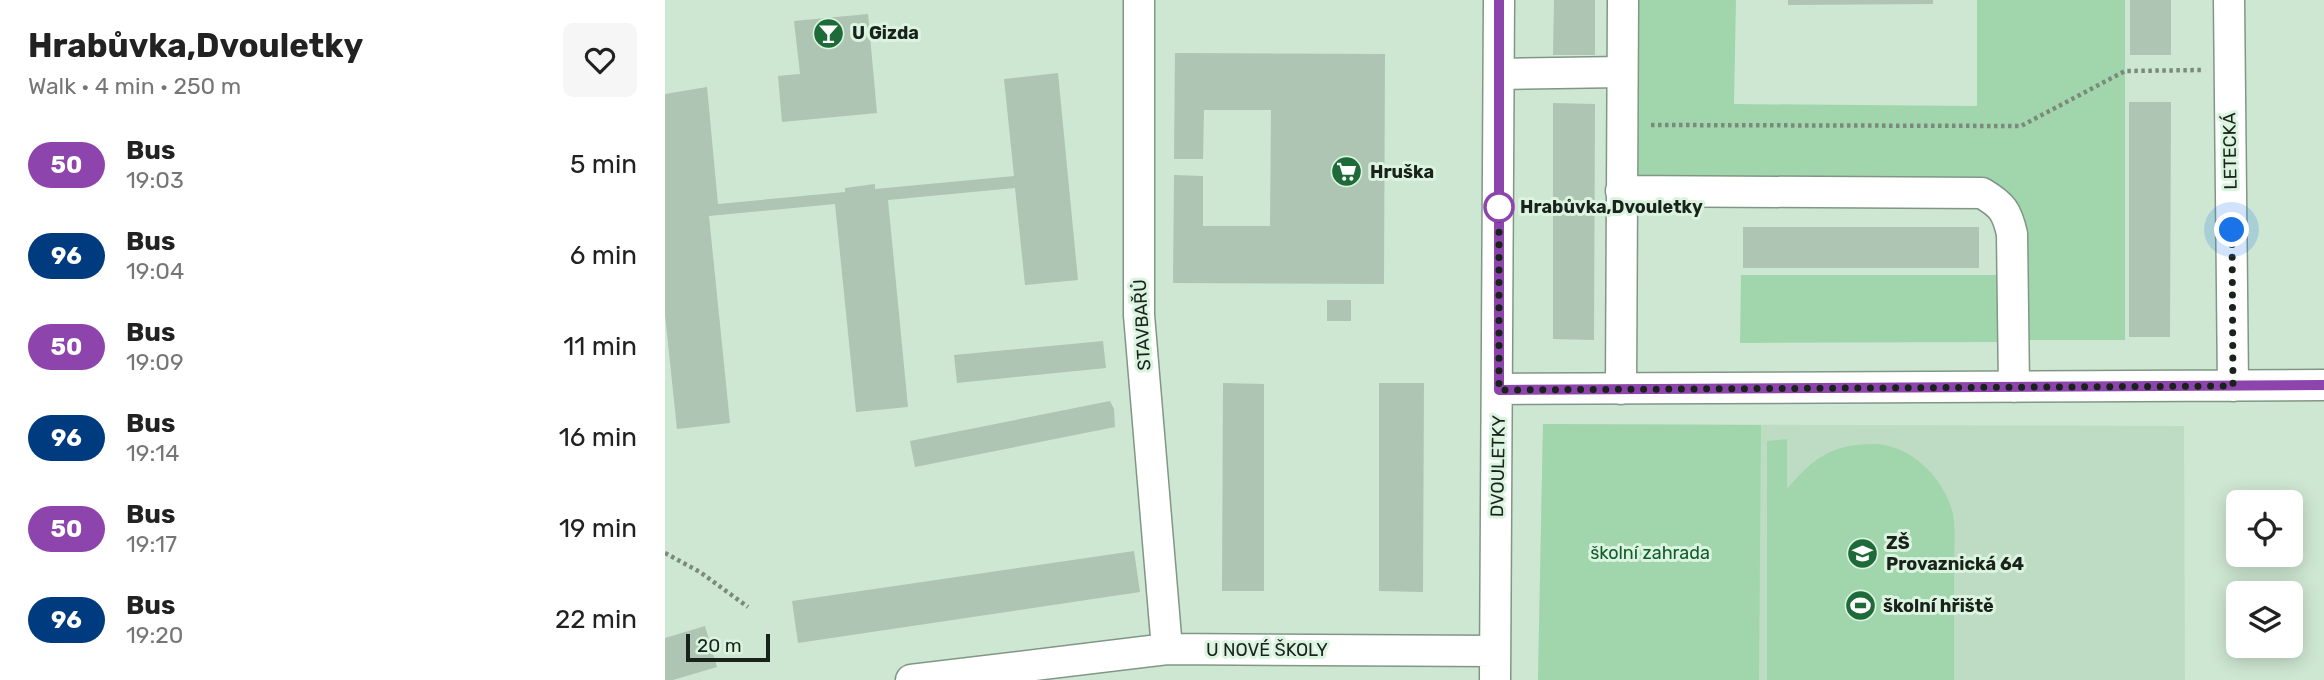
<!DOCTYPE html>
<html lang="en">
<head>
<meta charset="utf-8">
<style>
	:root { --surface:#fff; --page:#f6f6f6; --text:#222; --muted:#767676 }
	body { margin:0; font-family:Rubik,sans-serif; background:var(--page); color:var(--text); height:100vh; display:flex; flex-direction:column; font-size:26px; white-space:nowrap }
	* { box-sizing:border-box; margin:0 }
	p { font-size:23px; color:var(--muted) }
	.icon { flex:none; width:38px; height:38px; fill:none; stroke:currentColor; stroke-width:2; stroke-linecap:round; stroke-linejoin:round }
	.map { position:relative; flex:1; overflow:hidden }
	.details { display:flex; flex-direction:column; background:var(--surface); width:665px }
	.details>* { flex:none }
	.badge { padding:0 14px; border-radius:23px; font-size:24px; line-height:46px }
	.tools { position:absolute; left:1561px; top:490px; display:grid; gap:14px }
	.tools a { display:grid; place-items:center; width:77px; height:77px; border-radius:10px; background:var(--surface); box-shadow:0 4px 18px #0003; font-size:35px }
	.scale { position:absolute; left:21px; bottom:18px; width:84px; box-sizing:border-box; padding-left:7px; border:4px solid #1a231b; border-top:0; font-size:19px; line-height:24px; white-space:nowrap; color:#1a231b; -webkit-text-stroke:5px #dbf4e0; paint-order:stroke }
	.you { position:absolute; width:35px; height:35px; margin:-18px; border:5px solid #fff; border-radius:50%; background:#1a73e8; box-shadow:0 0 0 10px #1a73e833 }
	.map>.badge { position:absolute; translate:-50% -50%; box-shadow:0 0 0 4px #fff }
	.round { display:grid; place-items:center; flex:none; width:74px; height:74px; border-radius:10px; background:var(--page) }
	.overview { display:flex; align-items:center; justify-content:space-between; height:119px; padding:0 28px }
	h1 { font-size:33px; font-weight:700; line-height:52px }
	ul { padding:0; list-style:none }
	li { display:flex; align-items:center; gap:21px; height:91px; padding:0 28px }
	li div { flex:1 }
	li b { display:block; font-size:26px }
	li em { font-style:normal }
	li .badge { min-width:77px; font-weight:700; text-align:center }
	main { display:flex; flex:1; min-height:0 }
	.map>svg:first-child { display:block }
	.built { fill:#bddcc3 }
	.green { fill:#a1d6ac }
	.building { fill:#adc5b2 }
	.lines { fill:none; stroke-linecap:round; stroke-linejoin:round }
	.minor-casing { stroke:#809785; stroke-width:33 }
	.path { stroke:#7a8b7c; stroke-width:4.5; stroke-dasharray:3.5 3.5; stroke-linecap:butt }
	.minor { stroke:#fff; stroke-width:30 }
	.line-casing { stroke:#fff; stroke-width:16 }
	.line { stroke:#8e44ad; stroke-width:10 }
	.walk { stroke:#1a231b; stroke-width:7; stroke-dasharray:0 12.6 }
	.stop-dot { fill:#fff; stroke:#8e44ad; stroke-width:3.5 }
	.labels { text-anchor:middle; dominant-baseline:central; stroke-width:6; stroke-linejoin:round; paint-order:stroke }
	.poi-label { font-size:18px; font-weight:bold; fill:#1a231b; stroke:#dbf4e0; text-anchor:start }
	.street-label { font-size:18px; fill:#1a231b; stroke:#dbf4e0 }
	.stop-label { font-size:18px; font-weight:bold; fill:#1a231b; stroke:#dbf4e0; text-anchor:start }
	.park-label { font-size:18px; fill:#125c2d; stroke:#dbf4e0 }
</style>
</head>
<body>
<main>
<section class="details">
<div class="overview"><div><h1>Hrabůvka,Dvouletky</h1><p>Walk · 4 min · 250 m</p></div><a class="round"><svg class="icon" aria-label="heart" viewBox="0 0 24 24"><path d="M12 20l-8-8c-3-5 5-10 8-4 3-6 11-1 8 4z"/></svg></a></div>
<ul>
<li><span class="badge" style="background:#8e44ad;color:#fff">50</span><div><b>Bus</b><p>19:03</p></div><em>5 min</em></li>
<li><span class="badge" style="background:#003b80;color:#fff">96</span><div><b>Bus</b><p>19:04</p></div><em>6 min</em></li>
<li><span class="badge" style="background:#8e44ad;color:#fff">50</span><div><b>Bus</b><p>19:09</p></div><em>11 min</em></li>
<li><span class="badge" style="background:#003b80;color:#fff">96</span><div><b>Bus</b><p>19:14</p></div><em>16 min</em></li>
<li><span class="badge" style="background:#8e44ad;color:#fff">50</span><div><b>Bus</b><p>19:17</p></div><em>19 min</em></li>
<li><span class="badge" style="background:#003b80;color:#fff">96</span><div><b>Bus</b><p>19:20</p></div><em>22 min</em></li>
</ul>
</section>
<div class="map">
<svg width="1659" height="680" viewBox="0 0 1659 680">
	<rect width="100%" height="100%" fill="#cee7d2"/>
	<path class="built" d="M878 424 1519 426 1520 680H873Z"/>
	<path class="green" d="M966 0H1071L1069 104 1312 106V0H1460V340H1358L1349 201 966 182Z
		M1076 275H1334L1336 342 1075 343Z
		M878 424 1096 425 1094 680H873Z
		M1122 439V489C1148 458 1167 444 1208 444 1246 444 1280 479 1288 514 1291 530 1289 550 1289 567 1289 605 1289 642 1289 680H1102V441Z"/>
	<path class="building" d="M889 0H930V55H888Z
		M1123 0H1268V4L1123 5Z
		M1465 0H1506V55H1465Z
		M203 14 212 113 117 122 113 76 135 74 129 21Z
		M510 53 720 54 719 284 508 283 509 175 538 176V226H605L606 110H539L538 159H509Z
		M393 73 413 280 360 285 350 188 223 200 243 407 191 412 170 204 44 216 65 423 12 429 0 315V94L42 87 53 204 180 192V188L210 184V189L349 176 339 79Z
		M1464 102H1506L1505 337H1464Z
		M888 103 930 104 929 340 888 339Z
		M1078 227H1314V268H1078Z
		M662 300H686V321H662Z
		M438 341 441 368 292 383 289 355Z
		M558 383 599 384V591H557Z
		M714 383H759L758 592 714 591Z
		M445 401 449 409 450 427 250 467 245 441Z
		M469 551 475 592 133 643 127 601Z
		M40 626 52 667 8 680H0V638Z"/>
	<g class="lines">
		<defs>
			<path id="minor" d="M474 0V315L502 649
				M1564 0 1568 386
				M834 74 957 72
				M956 191 1317 193C1337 205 1342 211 1347 234L1349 387
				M833 389 1659 385
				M956 389 958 0
				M246 680 502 649 830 651
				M830 680 834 0"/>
		</defs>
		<use href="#minor" class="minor-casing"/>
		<path class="path" d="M986 125 1356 126 1460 71 1537 70
			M0 553 35 572 83 607"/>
		<use href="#minor" class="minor"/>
	</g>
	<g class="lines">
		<defs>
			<path id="line" d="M834 0V390L1659 385"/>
		</defs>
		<use href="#line" class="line-casing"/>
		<use href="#line" class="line"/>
		<path class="walk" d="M834 207V390L1568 386 1567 230"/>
	</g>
	<defs>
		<symbol id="bar-disc" viewBox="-11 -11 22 22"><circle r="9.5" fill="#1f6a39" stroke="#dbf4e0"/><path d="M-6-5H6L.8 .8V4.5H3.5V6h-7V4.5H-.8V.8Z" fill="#fff"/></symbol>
		<symbol id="supermarket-disc" viewBox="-11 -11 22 22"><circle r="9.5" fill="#1f6a39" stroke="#dbf4e0"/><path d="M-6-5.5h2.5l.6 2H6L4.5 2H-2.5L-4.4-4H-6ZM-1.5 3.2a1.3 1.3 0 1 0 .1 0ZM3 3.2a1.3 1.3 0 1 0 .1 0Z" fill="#fff"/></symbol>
		<symbol id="school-disc" viewBox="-11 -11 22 22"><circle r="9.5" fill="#1f6a39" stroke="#dbf4e0"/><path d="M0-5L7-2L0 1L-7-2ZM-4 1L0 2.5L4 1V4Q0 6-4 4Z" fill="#fff"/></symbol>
		<symbol id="stadium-disc" viewBox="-11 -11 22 22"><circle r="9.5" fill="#1f6a39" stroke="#dbf4e0"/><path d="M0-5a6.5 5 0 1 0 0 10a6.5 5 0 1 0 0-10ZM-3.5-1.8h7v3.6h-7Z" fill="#fff"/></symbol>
	</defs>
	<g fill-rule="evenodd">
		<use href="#bar-disc" x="146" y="16" width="35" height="35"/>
		<use href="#supermarket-disc" x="664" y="154" width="35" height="35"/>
		<use href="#school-disc" x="1180" y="536" width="35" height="35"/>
		<use href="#stadium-disc" x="1178" y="588" width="35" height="35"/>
	</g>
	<circle class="stop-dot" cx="834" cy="207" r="14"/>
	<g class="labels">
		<g class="poi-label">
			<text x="187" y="33">U Gizda</text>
			<text x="705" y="172">Hruška</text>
			<text x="1221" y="543">ZŠ<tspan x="1221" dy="21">Provaznická 64</tspan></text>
			<text x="1218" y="606">školní hřiště</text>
		</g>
		<g class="street-label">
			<text transform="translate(1565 151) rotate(-91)">LETECKÁ</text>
			<text transform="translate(477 325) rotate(-93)">STAVBAŘŮ</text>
			<text transform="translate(833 466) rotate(-89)">DVOULETKY</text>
			<text x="602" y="650">U NOVÉ ŠKOLY</text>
		</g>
		<g class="stop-label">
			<text x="855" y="207">Hrabůvka,Dvouletky</text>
		</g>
		<g class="park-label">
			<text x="985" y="553">školní zahrada</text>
		</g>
	</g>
</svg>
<div class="tools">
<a><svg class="icon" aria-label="locate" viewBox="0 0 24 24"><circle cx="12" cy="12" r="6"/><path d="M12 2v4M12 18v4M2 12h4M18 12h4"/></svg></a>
<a><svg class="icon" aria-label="layers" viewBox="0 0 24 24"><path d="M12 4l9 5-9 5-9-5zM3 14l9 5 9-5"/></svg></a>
</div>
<div class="scale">20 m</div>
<div class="you" style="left:1567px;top:230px"></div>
</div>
</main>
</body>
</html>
